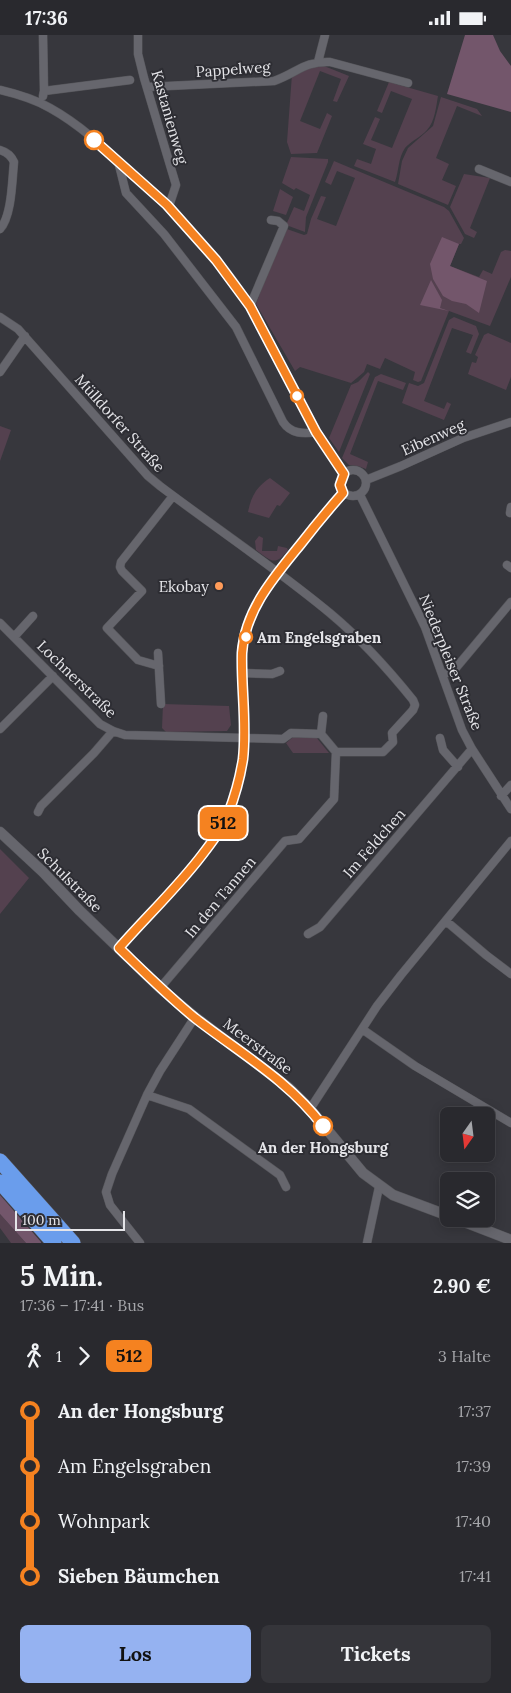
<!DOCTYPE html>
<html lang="de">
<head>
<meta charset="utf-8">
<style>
	:root { --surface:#29292e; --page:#35353a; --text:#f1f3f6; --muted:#a5a6aa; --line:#45454a; --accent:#95b2f1 }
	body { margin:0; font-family:Lora,serif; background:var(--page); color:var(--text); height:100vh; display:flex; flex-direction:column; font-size:19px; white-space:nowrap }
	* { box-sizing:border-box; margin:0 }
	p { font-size:16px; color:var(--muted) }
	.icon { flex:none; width:28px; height:28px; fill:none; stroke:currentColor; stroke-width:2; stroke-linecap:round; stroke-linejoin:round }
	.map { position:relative; height:1208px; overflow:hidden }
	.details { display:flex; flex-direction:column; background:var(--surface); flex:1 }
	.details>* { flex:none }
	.badge { padding:0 10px; border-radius:8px; font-size:18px; line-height:32px }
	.needle { width:32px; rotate:194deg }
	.buttons { position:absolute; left:440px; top:1072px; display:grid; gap:10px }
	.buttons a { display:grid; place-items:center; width:55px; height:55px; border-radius:8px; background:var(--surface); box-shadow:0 2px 12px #0003,0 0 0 1px var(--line); font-size:25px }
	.scale { position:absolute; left:15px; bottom:12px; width:110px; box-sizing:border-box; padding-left:5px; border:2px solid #e5e5e9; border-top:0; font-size:14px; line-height:18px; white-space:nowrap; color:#e5e5e9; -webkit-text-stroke:4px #2d2d33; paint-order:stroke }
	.map>.badge { position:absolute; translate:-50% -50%; box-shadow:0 0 0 2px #fff }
	.legs { display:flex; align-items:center; gap:8px; height:55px; padding:0 20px; font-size:16px }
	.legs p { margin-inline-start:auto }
	.head { display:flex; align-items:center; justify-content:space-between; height:85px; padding:0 20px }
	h1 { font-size:28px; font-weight:700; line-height:38px }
	.action { display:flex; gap:10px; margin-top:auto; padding:10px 20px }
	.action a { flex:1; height:58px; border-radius:8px; background:var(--accent); color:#111; font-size:20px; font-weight:700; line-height:58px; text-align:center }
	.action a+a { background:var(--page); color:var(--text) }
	ul { padding:0 20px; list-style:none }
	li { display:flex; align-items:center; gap:18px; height:55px; font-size:19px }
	li i { display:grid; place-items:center; width:8px; height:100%; margin:0 6px; background:currentColor }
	li i::after { content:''; width:12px; height:12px; margin:-6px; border:4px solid; border-radius:50%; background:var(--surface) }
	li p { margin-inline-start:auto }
	li:first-child i { background:linear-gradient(#0000 50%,currentColor 0) }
	li:last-child i { background:linear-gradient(currentColor 50%,#0000 0) }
	.status { display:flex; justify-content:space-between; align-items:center; height:35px; padding:0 25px; background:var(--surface); direction:ltr }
	.status svg { height:14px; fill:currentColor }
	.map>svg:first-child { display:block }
	.green { fill:#54414f }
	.forest { fill:#73566b }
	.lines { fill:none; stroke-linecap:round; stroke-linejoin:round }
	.minor-casing { stroke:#56565b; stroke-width:9 }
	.tertiary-casing { stroke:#56565b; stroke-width:11 }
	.motorway-casing { stroke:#56565b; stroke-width:16 }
	.minor { stroke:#66666d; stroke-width:8 }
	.tertiary { stroke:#66666d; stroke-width:10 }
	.motorway { stroke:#6a9dec; stroke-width:15 }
	.line-1-casing { stroke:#fff; stroke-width:11 }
	.line-1 { stroke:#f58220; stroke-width:8 }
	.stop-1-dot { fill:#fff; stroke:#f58220; stroke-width:2.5 }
	.poi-dot { fill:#ff9b59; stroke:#2d2d33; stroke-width:2 }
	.labels { text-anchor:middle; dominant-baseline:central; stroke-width:4; stroke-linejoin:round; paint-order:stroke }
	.street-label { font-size:15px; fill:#e5e5e9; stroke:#2d2d33 }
	.poi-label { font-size:15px; fill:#e5e5e9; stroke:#2d2d33; text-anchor:end }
	.stop-label { font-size:15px; font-weight:bold; fill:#e5e5e9; stroke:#2d2d33; text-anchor:start }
</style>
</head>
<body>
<div class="status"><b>17:36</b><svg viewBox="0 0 49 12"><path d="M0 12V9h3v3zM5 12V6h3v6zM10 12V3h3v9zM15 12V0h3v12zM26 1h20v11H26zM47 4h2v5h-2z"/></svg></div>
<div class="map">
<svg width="511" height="1208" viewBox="0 0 511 1208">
	<rect width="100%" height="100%" fill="#37373d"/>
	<path class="green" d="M307 31H324L349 41 337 67 333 66 341 44 320 36 300 86 320 94 327 78 332 81 317 118 291 119 287 107 292 39Z
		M389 47 438 61C436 72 435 86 427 95 421 102 411 106 405 113 398 123 399 136 395 147L354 131 357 124 371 129 376 114 363 109 375 82 380 84 371 105 392 113 412 64 391 56 382 78 377 76Z
		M441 62 477 74 482 81 457 71 436 123 449 129 442 145 456 151 448 170 398 149 402 126 408 113 433 91Z
		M291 122 328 124V127L306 182 305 197 286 190 294 172 304 176 310 160 296 153 294 155 282 148Z
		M334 126 444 172 449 176 464 203 461 209H459L450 231 479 242 483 235 492 239 501 217 505 215 511 216V242L490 291 449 276 421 346 418 347 413 345 415 337 385 323 380 334 367 329 364 337 351 348 300 332 295 336 256 269 284 193 304 200 307 199 311 184 321 161 326 162 317 184 336 191 355 143 337 136 331 150 325 147Z
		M464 139 490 143 470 193 477 197 474 203 465 199 450 172Z
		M280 154 293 162 286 180 273 176Z
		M454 282 476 291 479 299 471 319 466 317 473 300 452 293 424 366 444 374 447 367 451 369 444 385 402 368 409 348 418 351 424 348 449 285Z
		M488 298 511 308V342L506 355 468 339 472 327 476 328 478 322 475 320 484 300Z
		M368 337 370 339 339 417 329 403 351 350 358 347Z
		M381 339 406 348 403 355 378 346 350 419 368 427 366 434 358 431 349 430 342 423 375 342Z
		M0 391 11 395 0 426Z
		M270 443 290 458 280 471 277 470 269 483 248 477C251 462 256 452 270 443Z
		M259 501 263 503 262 516H277L278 511 287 513 288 515C275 532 271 526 256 515L255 506Z
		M163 669 229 671 231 690 227 696 166 697 162 693Z
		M293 702H316L329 718H293L286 708Z
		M0 814 29 843 0 879Z
		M0 1179 26 1208H11L0 1193Z"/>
	<path class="forest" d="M465 0H493L500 16 511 31V77L447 59Z
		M442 202 459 209 450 231 487 246 479 278 466 269 452 266 443 261 433 244 430 229Z
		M431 245 442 265 440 273 449 276 420 270Z
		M0 1160 41 1207V1208H26L0 1179Z"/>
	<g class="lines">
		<defs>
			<path id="minor" d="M138 0V19L144 43 176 150 170 168 167 170
				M318 27 325 0
				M147 52 274 46C297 38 304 26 330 27L408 48
				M0 55C17 59 34 64 50 73 79 89 105 113 129 136 173 176 219 220 250 271 255 280 260 291 265 301 290 348 313 395 344 439
				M44 56 130 45
				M43 61 44 56 43 0
				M0 115C7 117 11 120 14 127 12 145 12 181 0 194
				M118 126 126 158 164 199 236 292 283 387C291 399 303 399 317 397
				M479 134 511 147
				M250 271 284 191 278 186 271 185
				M0 282 18 294 148 441 160 451C217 494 277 534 331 579 362 605 388 634 413 665L415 670 413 675 392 698 393 707 383 717H336L321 699 291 698 283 704 125 700 113 696 100 689 0 588
				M0 337 25 301
				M340 448a13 13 0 1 1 26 0a13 13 0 1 1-26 0Z
				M366 445 401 431 463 403 511 387
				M360 460 425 592 462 695 472 714 511 774
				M510 478 511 472
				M507 530 511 533
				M14 602 33 581
				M158 618 161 669
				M159 631 138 625 107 593 142 556 122 536 120 532 121 527 173 461
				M243 638 272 639 280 636
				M443 640 455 634 511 567
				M0 694 53 641
				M321 699 323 681
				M440 703 443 715 458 732
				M501 761 511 750
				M38 777 41 771 94 718 113 696
				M446 886 486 920 511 939
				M308 899 320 892 472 714
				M119 913C146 882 177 853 202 820 212 807 222 794 228 779 235 761 240 743 243 724 247 689 241 653 242 618 245 575 274 542 300 510 314 492 328 475 343 458
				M160 953 285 806 299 804 334 764 336 717
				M362 994 415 1031 511 1088
				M147 1060 189 1074 280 1140 286 1152
				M310 1074 377 971 401 940 511 806
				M140 1208 110 1170 106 1157 112 1139 147 1060 160 1036 195 982
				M367 1208 379 1152"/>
			<path id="tertiary" d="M0 797 43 837 79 875 160 953 195 982 289 1053 310 1074 363 1138 393 1160 449 1181
				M457 1184 511 1205"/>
			<path id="motorway" d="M0 1126 73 1208
				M0 1147 54 1208"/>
		</defs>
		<use href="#minor" class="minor-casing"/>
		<use href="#tertiary" class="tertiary-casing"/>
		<use href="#motorway" class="motorway-casing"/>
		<use href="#minor" class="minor"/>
		<use href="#tertiary" class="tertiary"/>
		<use href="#motorway" class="motorway"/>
	</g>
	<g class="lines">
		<defs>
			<path id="line-1" d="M94 105 167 170 216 225 250 271 316 397 344 439 340 450 343 458C328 475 314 492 300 510 274 542 245 575 242 618 241 653 247 689 243 724 240 743 235 761 228 779 222 794 212 807 202 820 177 853 146 882 119 913 144 937 168 961 195 983 240 1018 288 1045 323 1091"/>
		</defs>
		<use href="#line-1" class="line-1-casing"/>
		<use href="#line-1" class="line-1"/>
	</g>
	<g class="stop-1-dot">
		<circle cx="94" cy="105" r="9"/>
		<circle cx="297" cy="361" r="6"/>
		<circle cx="246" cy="602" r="6"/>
		<circle cx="323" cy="1091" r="9"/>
	</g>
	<circle class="poi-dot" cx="219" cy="551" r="5"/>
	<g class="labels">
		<g class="street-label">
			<text transform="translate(233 34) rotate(-4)">Pappelweg</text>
			<text transform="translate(170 82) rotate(74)">Kastanienweg</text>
			<text transform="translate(120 388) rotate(48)">Mülldorfer Straße</text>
			<text transform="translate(433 402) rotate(-24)">Eibenweg</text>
			<text transform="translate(451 627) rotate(68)">Niederpleiser Straße</text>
			<text transform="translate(77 644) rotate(44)">Lochnerstraße</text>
			<text transform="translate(374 808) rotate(-49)">Im Feldchen</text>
			<text transform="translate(70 845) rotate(45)">Schulstraße</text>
			<text transform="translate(220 862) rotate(-50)">In den Tannen</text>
			<text transform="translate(258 1011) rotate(37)">Meerstraße</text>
		</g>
		<g class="poi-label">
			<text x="209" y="551">Ekobay</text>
		</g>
		<g class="stop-label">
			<text x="257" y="602">Am Engelsgraben</text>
			<text x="323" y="1112" text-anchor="middle">An der Hongsburg</text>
		</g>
	</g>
</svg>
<div class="buttons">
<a><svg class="needle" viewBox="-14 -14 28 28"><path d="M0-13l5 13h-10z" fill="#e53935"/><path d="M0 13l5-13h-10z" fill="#a5a6aa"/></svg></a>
<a><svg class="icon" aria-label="layers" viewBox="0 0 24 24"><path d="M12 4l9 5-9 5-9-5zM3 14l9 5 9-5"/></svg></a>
</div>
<div class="scale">100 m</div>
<b class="badge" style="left:223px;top:788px;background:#f58220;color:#111">512</b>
</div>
<section class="details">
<div class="head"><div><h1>5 Min.</h1><p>17:36 – 17:41 · Bus</p></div><b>2.90 €</b></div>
<div class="legs"><svg class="icon" aria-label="walk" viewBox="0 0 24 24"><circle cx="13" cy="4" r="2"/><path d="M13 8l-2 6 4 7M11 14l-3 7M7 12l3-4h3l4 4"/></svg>1<svg class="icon" aria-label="forward" viewBox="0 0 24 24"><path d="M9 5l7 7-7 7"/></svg><b class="badge" style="background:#f58220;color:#111">512</b><p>3 Halte</p></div>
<ul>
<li><i style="color:#f58220"></i><b>An der Hongsburg</b><p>17:37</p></li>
<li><i style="color:#f58220"></i><span>Am Engelsgraben</span><p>17:39</p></li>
<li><i style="color:#f58220"></i><span>Wohnpark</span><p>17:40</p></li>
<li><i style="color:#f58220"></i><b>Sieben Bäumchen</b><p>17:41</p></li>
</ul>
<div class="action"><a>Los</a><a>Tickets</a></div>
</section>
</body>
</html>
